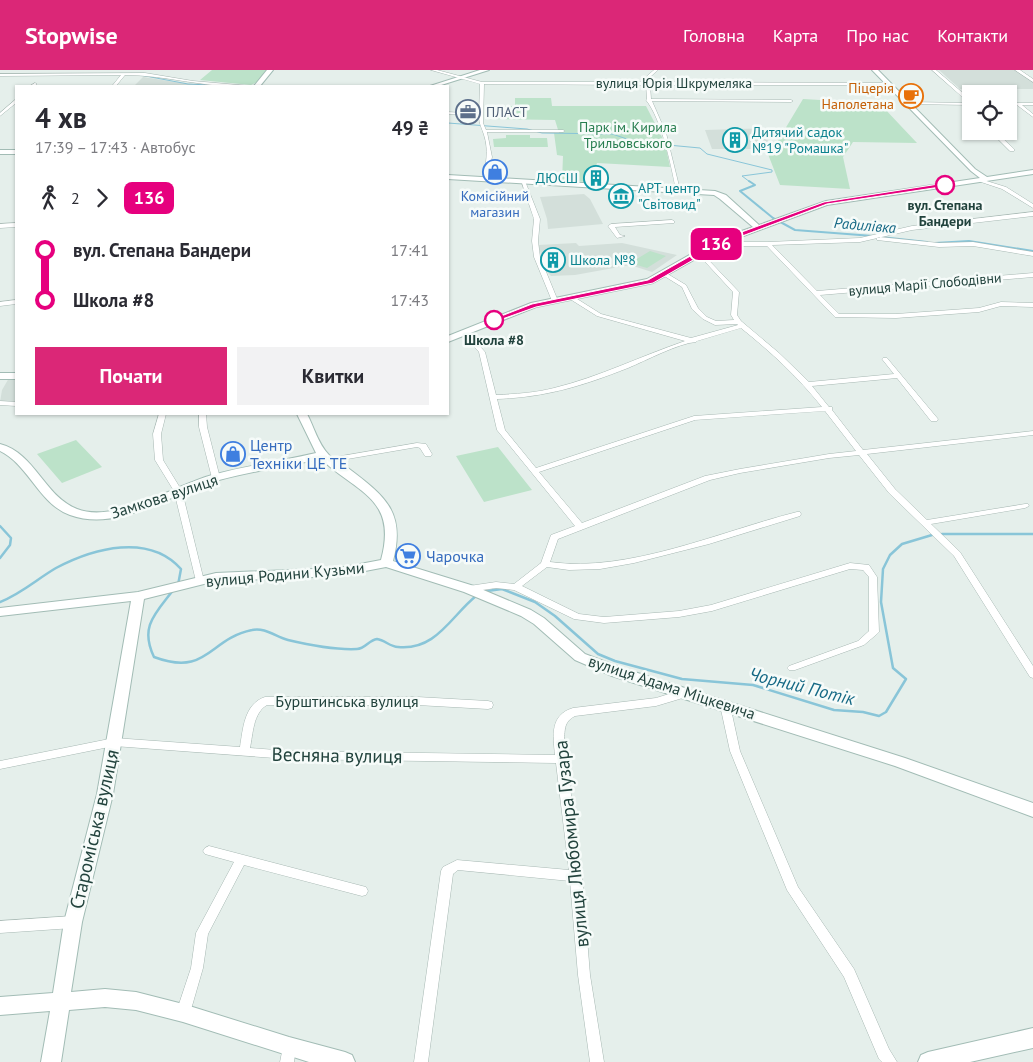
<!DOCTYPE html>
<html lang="uk">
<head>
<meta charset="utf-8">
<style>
	:root { --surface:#fff; --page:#f2f2f3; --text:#2b2b33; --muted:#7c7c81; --accent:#db2777 }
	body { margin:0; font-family:"PT Sans",sans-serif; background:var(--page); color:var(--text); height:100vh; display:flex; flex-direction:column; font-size:19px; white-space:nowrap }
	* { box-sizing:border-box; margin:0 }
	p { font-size:16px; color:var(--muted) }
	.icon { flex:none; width:28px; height:28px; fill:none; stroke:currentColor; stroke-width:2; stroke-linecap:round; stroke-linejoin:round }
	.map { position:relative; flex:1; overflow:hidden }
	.drawer { position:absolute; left:15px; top:15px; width:434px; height:330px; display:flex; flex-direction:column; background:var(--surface); border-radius:0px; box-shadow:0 1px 4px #0004 }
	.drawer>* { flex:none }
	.badge { padding:0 10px; border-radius:8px; font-size:18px; line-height:32px }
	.tools { position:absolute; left:962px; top:15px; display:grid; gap:10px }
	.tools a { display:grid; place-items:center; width:55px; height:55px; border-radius:0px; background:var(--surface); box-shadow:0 1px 4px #0004; font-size:25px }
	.map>.badge { position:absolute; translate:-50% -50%; box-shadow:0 0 0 2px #fff }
	.legs { display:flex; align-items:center; gap:8px; height:55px; padding:0 20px; font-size:16px }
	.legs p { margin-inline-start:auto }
	.head { display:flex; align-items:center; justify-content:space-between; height:85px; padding:0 20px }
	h1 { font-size:28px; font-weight:800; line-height:38px }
	.primary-button { display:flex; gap:10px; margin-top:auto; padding:10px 20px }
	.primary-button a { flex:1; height:58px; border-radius:0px; background:var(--accent); color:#fff; font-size:20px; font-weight:800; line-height:58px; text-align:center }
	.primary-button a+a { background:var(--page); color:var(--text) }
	ul { padding:0 20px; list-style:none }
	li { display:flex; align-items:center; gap:18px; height:50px; font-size:19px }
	li i { display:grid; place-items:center; width:8px; height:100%; margin:0 6px; background:currentColor }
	li i::after { content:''; width:12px; height:12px; margin:-6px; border:4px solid; border-radius:50%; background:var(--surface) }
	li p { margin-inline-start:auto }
	li:first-child i { background:linear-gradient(#0000 50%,currentColor 0) }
	li:last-child i { background:linear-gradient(currentColor 50%,#0000 0) }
	header { display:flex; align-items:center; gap:30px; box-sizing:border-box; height:70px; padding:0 25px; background:var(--accent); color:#fff }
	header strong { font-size:24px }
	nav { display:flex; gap:28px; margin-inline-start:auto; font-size:18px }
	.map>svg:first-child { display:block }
	.built { fill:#d3dfda }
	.green { fill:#bce2c9 }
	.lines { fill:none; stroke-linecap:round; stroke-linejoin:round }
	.stream-far2 { stroke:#89c5d8; stroke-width:1 }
	.stream-far1 { stroke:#89c5d8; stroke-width:2 }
	.stream { stroke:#89c5d8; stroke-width:2.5 }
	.street-casing { stroke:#a7b8b3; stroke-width:1 }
	.secondary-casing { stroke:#a2bcb5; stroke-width:2 }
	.street { fill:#fff; fill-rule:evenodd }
	.secondary { fill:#fff; fill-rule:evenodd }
	.line-1 { fill:#e6007e; stroke:#fff }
	.stop-1-dot { fill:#fff; stroke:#e6007e; stroke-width:2.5 }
	.labels { text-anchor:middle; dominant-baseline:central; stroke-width:5; stroke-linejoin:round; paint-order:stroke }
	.far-street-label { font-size:14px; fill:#22433d; stroke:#f6fbf9 }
	.far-food-label { font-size:14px; fill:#c56008; stroke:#f6fbf9; text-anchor:end }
	.far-service-label { font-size:14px; fill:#4e5e75; stroke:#f6fbf9; text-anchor:start }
	.far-park-label { font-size:14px; fill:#287e50; stroke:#f6fbf9 }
	.far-culture-label { font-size:14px; fill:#0d838f; stroke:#f6fbf9; text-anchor:start }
	.far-shop-label { font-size:14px; fill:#366cbe; stroke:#f6fbf9 }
	.far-stop-label { font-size:14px; font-weight:bold; fill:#22433d; stroke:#f6fbf9 }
	.far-water-label { font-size:15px; font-style:italic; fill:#166985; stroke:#f6fbf9 }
	.shop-label { font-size:16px; fill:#366cbe; stroke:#f6fbf9; text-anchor:start }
	.street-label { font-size:16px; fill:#22433d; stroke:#f6fbf9 }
	.water-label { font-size:18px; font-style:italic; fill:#166985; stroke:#f6fbf9 }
	.near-street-label { font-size:19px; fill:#22433d; stroke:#f6fbf9 }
</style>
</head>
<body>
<header>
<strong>Stopwise</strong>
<nav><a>Головна</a><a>Карта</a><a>Про нас</a><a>Контакти</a></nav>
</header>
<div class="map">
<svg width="1033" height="992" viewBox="0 0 1033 992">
	<rect width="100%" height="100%" fill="#e5efeb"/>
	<path class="built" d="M939 0H1015L1033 13V19H960Z
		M143 7 181 13 193 15 134 16Z
		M770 58 772 61 764 79H712L705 60Z
		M584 124 590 129 603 154 548 159 547 149 540 127Z
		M576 173 579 176 622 173 677 185 652 202 630 195 575 205 551 206 547 202 538 175Z
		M9 308H16V332H0L2 320Z"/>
	<path class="green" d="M212 0H268L259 11 251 15 200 10Z
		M515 28H551L552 36H646L665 73 670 97 597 93 591 112 562 111 563 86 557 85 554 63H559L555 50 487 49V36H515Z
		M803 29 872 33 876 37H883L917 73 853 72 843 87 850 119 780 115 766 79H773Z
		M506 65H530V68H547L548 77H494L493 69 506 68Z
		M650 181 666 186 647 198 630 193Z
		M76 370 102 397 62 413 37 384Z
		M498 377 532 420 484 432 456 386Z"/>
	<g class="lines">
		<path class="stream-far2" d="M140 5 188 14 229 16
			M448 53 527 59 542 63 612 64 636 72 700 78 707 84 772 100V102L742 106 750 112"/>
		<path class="stream-far1" d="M749 111 755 115 740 121 773 148 795 160 873 166
			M881 167 927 172
			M935 173 969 171 1033 181"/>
		<path class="stream" d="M0 456 11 468 10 475 0 488
			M942 464H1033
			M174 519C156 543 139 556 154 587 208 607 208 569 252 560 265 557 276 567 288 570 309 575 336 580 357 579 365 579 369 570 377 569 385 570 390 577 398 577 436 581 451 546 476 526
			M487 521 502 519 535 532 555 546 598 584 615 591 682 609 753 615 834 640 863 642 879 646 886 642 906 609 893 598 881 532 883 499 890 485 902 474 932 465
			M0 532C21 524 37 509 56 498 94 478 149 463 181 499L178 515"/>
		<defs>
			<path id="street" d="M431 0H437L482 12H646L647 6 654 0H658L650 7V12L889 13 891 14 889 15H650L651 29 791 30 793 31 791 32 652 31 666 63 680 120 678 121 676 120C671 95 662 50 646 30L647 29 646 15 484 14 483 53 486 60H563L565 61 563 62H487L492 87 487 109 485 110 483 109C486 94 489 80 484 65 482 58 479 54 479 46L448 44V42L479 44 480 14Z
				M932 0H936L971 30V35L907 34 908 32 969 33Z
				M1015 0H1020L1033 9V12Z
				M145 3 193 11 250 16C208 19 167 5 125 5L116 16H112L121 5 0 6V4Z
				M35 13 37 14 34 16H30Z
				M15 30H16V33L0 46V43Z
				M1009 33H1033V35H1022L1033 44V47L1017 35H1009Z
				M990 61H995L1014 79V81H1010Z
				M980 109 1006 117 1033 134V138L1002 119 978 111V110Z
				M521 110 525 111 540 149 538 171 540 187 558 231 557 232 552 231 534 187 532 171 534 149Z
				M1033 142V146L912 160 860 172 772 175 817 221 1033 203V207L820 225 839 244H896L979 238 1001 232 1033 233V237L1001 236 979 242 896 248 835 247 767 176H731L719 171 722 169 731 172H768L860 168 912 156Z
				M672 150 674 151V153L615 157 620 165 625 166 617 168 608 156 611 154Z
				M16 153V157L0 158V154Z
				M879 167 939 173 973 172 1033 182V186L973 176 939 177 877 170V168Z
				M699 180 739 222 737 245 741 251 779 283 809 312 894 304 882 289 883 288H887L938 349 937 351H931L897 308 812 316 829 337H832V340L863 380 1033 361V365L867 384 895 419 927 450 1025 434H1028L1029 436 1025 438 931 454 960 482 1033 596V608L1030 607 954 486 889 423 859 385 829 388 740 403 710 410 558 469 550 492C629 503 721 461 797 442H800L801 444 800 446 709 474 634 493 600 499 569 500 547 497 522 516 579 544 604 547 679 541 711 535 850 493 869 495 877 507 879 562 877 564 864 575 795 600H789L787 598 789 596 858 571 869 561V507L863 500 850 499 712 541 679 547 604 553 574 549 514 520 496 518 469 522 466 521 465 519 466 517 469 516 496 512 514 514 541 493 551 465 575 456 497 360 479 282 462 263 465 261 467 262 485 282 496 325C515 324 535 323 554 318 599 307 641 286 685 271L597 246 570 229V227H574L601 244 691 268 738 255 737 254 715 255 703 249 692 239 682 217 661 204 666 203 686 215 698 238 707 247 716 251 734 250 731 245 733 222 697 183 696 182ZM741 258C771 282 798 307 822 337L694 346 536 398 505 360 497 329C547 327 582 316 628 298 645 291 679 273 696 272L697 271ZM825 341 856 381 829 384 740 399 705 406 582 453 539 402 695 350Z
				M16 230V234L0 236V232Z
				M0 331 16 332V336L0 335Z
				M159 344H166L161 364 163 390 182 421 204 511 200 514 196 511 174 421 155 390 153 364Z
				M199 344H206L207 357 220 408 219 410H216L212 408 199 357Z
				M417 373 426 374 432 384 431 386H425L420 378 417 377 330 392 326 390 330 388Z
				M682 620 686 621 687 624 686 627 656 636 575 646C563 652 565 661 564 673L582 806 590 905 604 992H590L578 905 570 811 458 800 453 804 428 992H414L441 801 443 797 457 790 569 800 556 693 288 689 114 676 0 699V691L114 668 240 677C243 659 244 634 265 627H417L488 631 492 632 493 635 492 638 488 639 417 635H267C253 643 253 664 250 678L288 681 555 685C553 665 550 645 573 638L656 628Z
				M725 631 729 632 730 635 740 681 798 817 854 899 889 979 897 992H882L879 989 844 907 787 820 730 681 720 635 721 632Z
				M209 776 362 816 366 817 368 821 366 825 362 826 244 795 208 864 203 898 190 943 188 948 183 949 178 948 176 943 191 898 196 863 234 792 205 784 203 781 205 778Z
				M73 846 77 848 79 852 77 856 73 858 0 863V851Z
				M289 970 294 972 296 977 294 992H280L284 972Z"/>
			<path id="secondary" d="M267 0H273L260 16H254Z
				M480 0H489L438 16H430Z
				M872 0H878L975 99 987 107 1033 100V104L827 135 722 174 653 213 536 237 448 272V266L531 233 647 209 716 170 753 157 720 129 714 125 448 109V105L715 121 726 125 759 155 826 131 980 108 971 101Z
				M0 80H16V84H0Z
				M0 303H16V309H0Z
				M297 344H307C314 357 318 374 329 385 335 390 342 394 348 398 385 426 406 442 393 491L474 516 531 540 544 548 585 584 622 598 905 688 1033 733V747L895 696 612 606 575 590 534 554 521 546 464 522 386 497 339 506 216 511 144 529 113 724 82 852 71 922 105 919 136 922 183 934 289 967 345 982 352 985 355 992H309L183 952 136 940 105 937 69 940 61 992H41L50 941 0 945V927L53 923 64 852 97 724 131 531 0 546V538L138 522 216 503 339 498 381 490C398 428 357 423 321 389 287 396 253 401 219 410 172 422 120 463 70 445 39 434 29 395 0 381V374C35 383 44 426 77 439 115 454 175 415 212 405 246 396 281 391 316 383Z
				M1033 958V978L970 992H918L921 985 928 982Z"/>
		</defs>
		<use href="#street" class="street-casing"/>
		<use href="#secondary" class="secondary-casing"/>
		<use href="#street" class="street"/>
		<use href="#secondary" class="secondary"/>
	</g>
	<path class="line-1" d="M945 113 947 116 827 134 721 174 653 213 536 237 494 252 491 250 532 234 648 210 717 171 824 132Z"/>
	<defs>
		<symbol id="cafe-ring" viewBox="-11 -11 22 22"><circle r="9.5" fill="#f6fbf9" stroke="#e8710a" stroke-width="1.5"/><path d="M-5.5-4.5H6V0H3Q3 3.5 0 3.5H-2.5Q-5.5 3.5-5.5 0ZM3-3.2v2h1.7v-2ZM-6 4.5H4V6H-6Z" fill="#e8710a"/></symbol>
		<symbol id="office-ring" viewBox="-11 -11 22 22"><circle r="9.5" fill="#f6fbf9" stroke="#5c6f8a" stroke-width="1.5"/><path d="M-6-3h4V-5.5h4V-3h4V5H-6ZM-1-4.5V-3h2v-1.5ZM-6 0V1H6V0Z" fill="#5c6f8a"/></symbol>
		<symbol id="building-ring" viewBox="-11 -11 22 22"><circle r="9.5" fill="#f6fbf9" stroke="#0f9aa8" stroke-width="1.5"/><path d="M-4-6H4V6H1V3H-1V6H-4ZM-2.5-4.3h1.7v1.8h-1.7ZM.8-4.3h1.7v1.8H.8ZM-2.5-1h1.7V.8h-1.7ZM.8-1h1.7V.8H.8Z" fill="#0f9aa8"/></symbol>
		<symbol id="shop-ring" viewBox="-11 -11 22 22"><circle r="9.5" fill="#f6fbf9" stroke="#3f7fe0" stroke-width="1.5"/><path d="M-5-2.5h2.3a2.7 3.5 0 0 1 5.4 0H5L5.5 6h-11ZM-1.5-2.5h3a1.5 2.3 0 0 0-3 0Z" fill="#3f7fe0"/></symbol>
		<symbol id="museum-ring" viewBox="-11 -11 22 22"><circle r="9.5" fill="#f6fbf9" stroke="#0f9aa8" stroke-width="1.5"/><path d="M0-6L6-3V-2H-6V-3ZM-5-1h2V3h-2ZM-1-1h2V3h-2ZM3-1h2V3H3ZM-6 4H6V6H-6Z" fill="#0f9aa8"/></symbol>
		<symbol id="supermarket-ring" viewBox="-11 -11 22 22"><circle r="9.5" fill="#f6fbf9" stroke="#3f7fe0" stroke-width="1.5"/><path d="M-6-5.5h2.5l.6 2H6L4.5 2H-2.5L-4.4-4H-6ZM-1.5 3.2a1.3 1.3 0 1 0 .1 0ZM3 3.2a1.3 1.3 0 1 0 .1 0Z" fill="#3f7fe0"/></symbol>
	</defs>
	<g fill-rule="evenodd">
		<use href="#cafe-ring" x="897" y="12" width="28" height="28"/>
		<use href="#office-ring" x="454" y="28" width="28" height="28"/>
		<use href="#building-ring" x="721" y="56" width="28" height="28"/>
		<use href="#shop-ring" x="481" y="88" width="28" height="28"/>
		<use href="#building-ring" x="582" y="94" width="28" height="28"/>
		<use href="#museum-ring" x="607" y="112" width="28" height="28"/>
		<use href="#building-ring" x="539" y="176" width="28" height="28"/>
		<use href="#shop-ring" x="219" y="370" width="28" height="28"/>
		<use href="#supermarket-ring" x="394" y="472" width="28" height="28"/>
	</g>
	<g class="stop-1-dot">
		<circle cx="945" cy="115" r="9"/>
		<circle cx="494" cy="250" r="9"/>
	</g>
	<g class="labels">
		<g class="far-street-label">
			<text x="674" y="13">вулиця Юрія Шкрумеляка</text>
			<text transform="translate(925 214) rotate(-5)">вулиця Марії Слободівни</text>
		</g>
		<g class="far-food-label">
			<text x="894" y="18">Піцерія<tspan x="894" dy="16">Наполетана</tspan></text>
		</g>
		<g class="far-service-label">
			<text x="486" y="42">ПЛАСТ</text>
		</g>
		<g class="far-park-label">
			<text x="628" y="57">Парк ім. Кирила<tspan x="628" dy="16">Трильовського</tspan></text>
		</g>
		<g class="far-culture-label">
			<text x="752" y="62">Дитячий садок<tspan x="752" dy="16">№19 "Ромашка"</tspan></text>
			<text x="578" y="108" text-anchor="end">ДЮСШ</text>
			<text x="638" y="118">АРТ центр<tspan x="638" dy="16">"Світовид"</tspan></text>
			<text x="570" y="190">Школа №8</text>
		</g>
		<g class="far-shop-label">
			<text x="495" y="126">Комісійний<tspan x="495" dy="16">магазин</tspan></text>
		</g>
		<g class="far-stop-label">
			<text x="945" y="135">вул. Степана<tspan x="945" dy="16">Бандери</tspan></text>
			<text x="494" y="270">Школа #8</text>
		</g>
		<g class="far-water-label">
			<text transform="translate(865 155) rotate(5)">Радилівка</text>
		</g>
		<g class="shop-label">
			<text x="250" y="375">Центр<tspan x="250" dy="18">Техніки ЦЕ ТЕ</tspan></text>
			<text x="426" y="486">Чарочка</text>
		</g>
		<g class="street-label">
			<text transform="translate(164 426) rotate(-18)">Замкова вулиця</text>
			<text transform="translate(285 504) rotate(-5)">вулиця Родини Кузьми</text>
			<text transform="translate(672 617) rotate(18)">вулиця Адама Міцкевича</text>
			<text x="347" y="631">Бурштинська вулиця</text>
		</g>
		<g class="water-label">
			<text transform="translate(802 616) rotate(14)">Чорний Потік</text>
		</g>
		<g class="near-street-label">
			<text transform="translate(337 685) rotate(1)">Весняна вулиця</text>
			<text transform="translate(94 759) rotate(-77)">Староміська вулиця</text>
			<text transform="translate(571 774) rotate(-96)">вулиця Любомира Гузара</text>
		</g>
	</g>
</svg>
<div class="tools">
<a><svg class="icon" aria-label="locate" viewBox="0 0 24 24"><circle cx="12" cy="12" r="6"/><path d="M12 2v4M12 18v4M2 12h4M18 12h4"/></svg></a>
</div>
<b class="badge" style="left:716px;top:174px;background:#e6007e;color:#fff">136</b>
<section class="drawer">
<div class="head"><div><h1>4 хв</h1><p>17:39 – 17:43 · Автобус</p></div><b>49 ₴</b></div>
<div class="legs"><svg class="icon" aria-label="walk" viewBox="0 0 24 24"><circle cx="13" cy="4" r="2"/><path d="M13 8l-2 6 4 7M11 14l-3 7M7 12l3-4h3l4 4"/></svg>2<svg class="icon" aria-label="forward" viewBox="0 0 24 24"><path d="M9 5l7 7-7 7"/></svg><b class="badge" style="background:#e6007e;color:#fff">136</b></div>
<ul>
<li><i style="color:#e6007e"></i><b>вул. Степана Бандери</b><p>17:41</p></li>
<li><i style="color:#e6007e"></i><b>Школа #8</b><p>17:43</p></li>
</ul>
<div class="primary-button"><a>Почати</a><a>Квитки</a></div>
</section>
</div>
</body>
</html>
